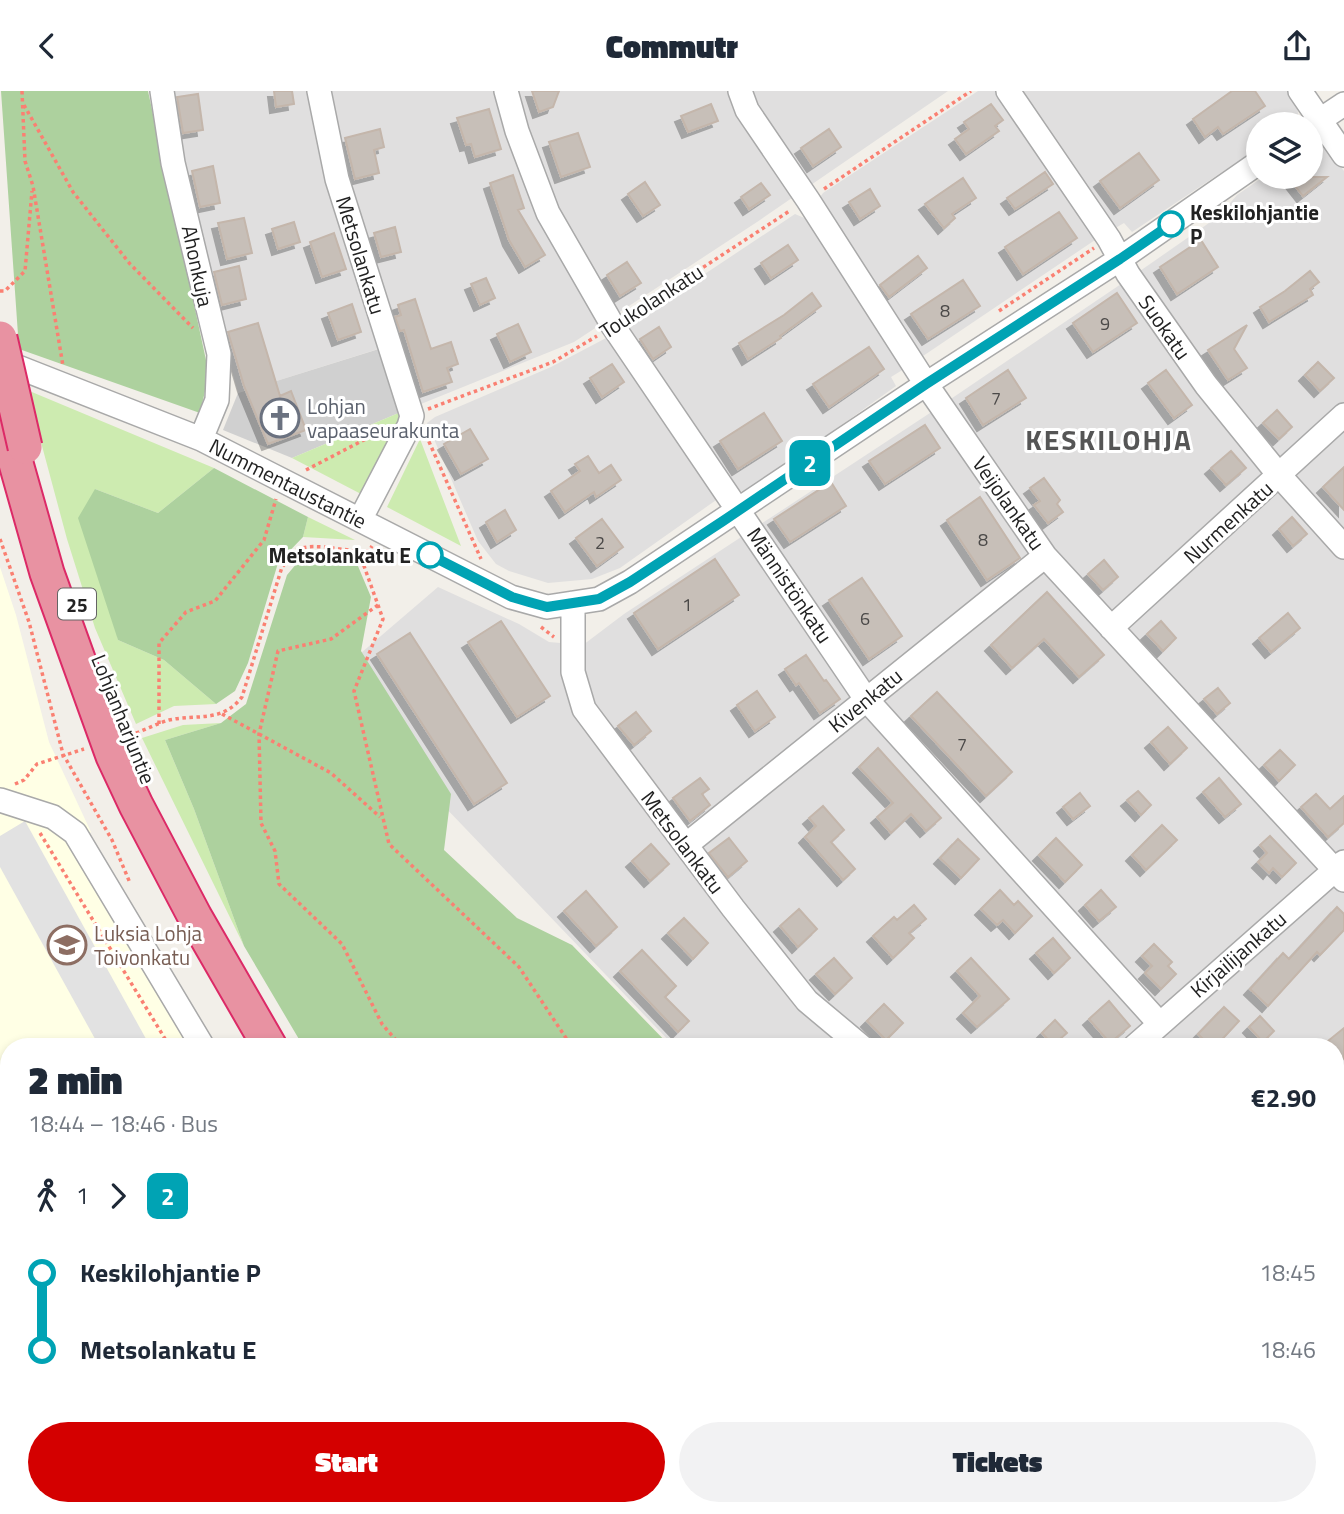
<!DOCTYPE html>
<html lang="en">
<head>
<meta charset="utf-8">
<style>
	:root { --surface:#fff; --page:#f2f2f3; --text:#1f2937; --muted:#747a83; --accent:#d40000 }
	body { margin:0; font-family:"Titillium Web",sans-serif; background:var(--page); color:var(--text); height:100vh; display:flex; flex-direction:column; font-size:26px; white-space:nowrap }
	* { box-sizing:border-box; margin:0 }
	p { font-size:23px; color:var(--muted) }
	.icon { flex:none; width:38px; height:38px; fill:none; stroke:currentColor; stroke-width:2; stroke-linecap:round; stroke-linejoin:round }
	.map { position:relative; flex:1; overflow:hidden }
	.details { position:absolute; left:0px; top:947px; width:1344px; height:478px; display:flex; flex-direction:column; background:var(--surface); border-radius:28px 28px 0 0; box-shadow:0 4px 10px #0003 }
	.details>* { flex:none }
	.badge { padding:0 14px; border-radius:10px; font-size:24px; line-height:46px }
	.fabs { position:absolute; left:1246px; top:21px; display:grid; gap:14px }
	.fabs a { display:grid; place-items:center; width:77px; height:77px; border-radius:50%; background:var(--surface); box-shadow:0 4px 10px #0003; font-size:35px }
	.map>.badge { position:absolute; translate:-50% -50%; box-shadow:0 0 0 4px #fff }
	.legs { display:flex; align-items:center; gap:10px; height:77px; padding:0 28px; font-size:23px }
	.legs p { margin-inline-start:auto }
	.summary { display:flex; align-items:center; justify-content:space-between; height:119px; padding:0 28px }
	h1 { font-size:38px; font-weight:800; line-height:52px }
	.button { display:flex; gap:14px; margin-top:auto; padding:14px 28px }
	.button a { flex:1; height:80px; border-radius:42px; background:var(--accent); color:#fff; font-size:28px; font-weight:800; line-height:80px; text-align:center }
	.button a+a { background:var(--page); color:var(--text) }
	ul { padding:0 28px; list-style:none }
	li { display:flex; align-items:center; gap:24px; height:77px; font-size:26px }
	li i { display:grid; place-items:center; width:10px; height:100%; margin:0 9px; background:currentColor }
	li i::after { content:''; width:18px; height:18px; margin:-9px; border:5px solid; border-radius:50%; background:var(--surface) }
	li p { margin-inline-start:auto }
	li:first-child i { background:linear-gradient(#0000 50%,currentColor 0) }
	li:last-child i { background:linear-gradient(currentColor 50%,#0000 0) }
	header { display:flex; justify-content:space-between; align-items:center; height:91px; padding:0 28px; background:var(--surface); font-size:32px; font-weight:800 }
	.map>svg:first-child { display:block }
	.residential { fill:#e0dfdf }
	.education { fill:#ffffe5 }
	.religious { fill:#d0d0d0 }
	.grass { fill:#cdebb0 }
	.forest { fill:#add19e }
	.pitch { fill:#88e0be }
	.parking { fill:#e2e2e2 }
	.building { fill:#c7bfb8; stroke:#c4b6ab; stroke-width:2; filter:url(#shadow) }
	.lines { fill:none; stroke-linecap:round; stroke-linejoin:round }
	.minor-casing { stroke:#a9a9a9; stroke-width:26 }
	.highway-casing { stroke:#dc2a67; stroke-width:37 }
	.path { stroke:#fa8072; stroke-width:3.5; stroke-dasharray:3.5 3.5; stroke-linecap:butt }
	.minor { stroke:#fff; stroke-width:23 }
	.highway { stroke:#e892a2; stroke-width:33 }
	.highway-bridge-casing { stroke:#dc2a67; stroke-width:37; stroke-linecap:butt }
	.highway-bridge { stroke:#e892a2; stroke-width:33 }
	.line-1-casing { stroke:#fff; stroke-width:16 }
	.line-1 { stroke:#00a3b4; stroke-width:10 }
	.stop-1-dot { fill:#fff; stroke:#00a3b4; stroke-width:3.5 }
	.labels { text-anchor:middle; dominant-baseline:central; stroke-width:6; stroke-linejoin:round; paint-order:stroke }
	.number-label { font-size:18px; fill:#4b4948 }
	.shield { fill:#fff; stroke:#646464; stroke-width:2 }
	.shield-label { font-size:19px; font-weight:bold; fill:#222 }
	.stop-label { font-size:21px; font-weight:bold; fill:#222; stroke:#fff; text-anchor:start }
	.street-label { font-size:21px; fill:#222; stroke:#fff }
	.worship-label { font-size:21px; fill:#5b616d; stroke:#fff; text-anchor:start }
	.education-label { font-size:21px; fill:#785e54; stroke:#fff; text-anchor:start }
	.district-label { font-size:28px; font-weight:bold; letter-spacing:2px; fill:#555; stroke:#fff }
</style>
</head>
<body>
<header><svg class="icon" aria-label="back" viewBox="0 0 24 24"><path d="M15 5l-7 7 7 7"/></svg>Commutr<svg class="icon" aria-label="share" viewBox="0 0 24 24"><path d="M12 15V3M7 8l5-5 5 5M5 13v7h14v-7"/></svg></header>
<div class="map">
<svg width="1344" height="1423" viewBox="0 0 1344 1423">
	<defs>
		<filter id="shadow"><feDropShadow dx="-6" dy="6" stdDeviation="0" flood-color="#0004"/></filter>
	</defs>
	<rect width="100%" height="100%" fill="#f2efe9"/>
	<path class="residential" d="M155 0H948L757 131 574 251 416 315 394 253 238 302Z
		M978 0H1003L1098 147 923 265 916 264 818 109 823 102Z
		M1018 0H1289L1297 11 1298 23 1292 33H1258V57L1132 141 1124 132 1112 139Z
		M1319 47 1344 80V1423H1182L1176 1416H1335V956L674 955 326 592 438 496 519 533 549 551 583 554 624 523 933 320 1127 189 1219 125 1237 104 1263 86H1311V53Z
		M795 123 809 129 904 278 891 286 896 295 751 399 744 401 736 398 627 241 637 228Z
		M608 246 719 407 620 477 592 488 548 492 509 480 496 473 478 450 427 332 435 326 551 276Z"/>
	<path class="education" d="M0 476 16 524 49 651 91 741 75 752 192 955 9 956V1241L0 1228Z"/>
	<path class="religious" d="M382 257 401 321 292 367 223 339 238 302Z"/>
	<path class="grass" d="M27 299 214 377 158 422 95 398 118 549 164 569 216 613 174 615 136 633 95 537 67 448Z
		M401 321 393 343 361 403 292 367Z
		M420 348 461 455 387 416Z
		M308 426 355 449 303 446Z
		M221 632 165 649 194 718 244 855 142 647 183 634Z"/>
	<path class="forest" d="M1 0H148L209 283 200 322 19 258Z
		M214 377 308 426 303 446 278 472 248 572 235 600 216 613 164 569 118 549 78 427 95 398 158 422Z
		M325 463 355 468 371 506 361 560 451 703 444 759 517 827 572 854 670 955H303L244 855 194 718 165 649 221 632 246 613 287 484 302 466Z
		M0 1228 9 1242V1416H160L155 1423H0Z
		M316 1416H487L491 1423H310Z
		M572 1416H775V1423H576Z
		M801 1416H1176L1182 1423H802Z"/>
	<path class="pitch" d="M249 1416H316L307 1423H254Z"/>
	<path class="parking" d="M25 730 150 955H99L0 776V745Z"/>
	<path class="building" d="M274 0H292L294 13 276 16Z
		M532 0H559L553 16 539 21Z
		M1232 0H1255L1265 15 1223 43 1218 36 1205 46 1193 28Z
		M198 3 203 39 183 42 177 6Z
		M711 13 718 30 688 41 681 25Z
		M991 13 1003 29 995 35 999 40 966 63 955 48 969 38 964 31Z
		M489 18 501 58 475 66 471 53 466 54 457 27Z
		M380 38 384 56 374 59 379 82 355 88 345 47Z
		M829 38 841 56 813 75 801 57Z
		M578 42 590 76 561 86 549 51Z
		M1139 62 1159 89 1120 117 1100 90Z
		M213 75 220 112 200 116 192 80Z
		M1045 81 1053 93 1015 118 1007 107Z
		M513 84 524 117 518 119 545 164 525 176 509 149 490 92Z
		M1288 86H1327L1303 105Z
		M963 87 976 107 952 123 955 127 944 137 925 113Z
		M645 91 660 114 643 125 628 103Z
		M761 92 770 104 749 118 741 106Z
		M870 98 880 115 860 128 849 111Z
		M1059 121 1077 147 1023 183 1005 156Z
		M244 127 252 162 227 168 218 132Z
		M294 131 300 151 278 158 272 138Z
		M395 136 401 161 381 166 374 142Z
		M334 142 346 178 322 186 310 151Z
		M1201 149 1218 176 1177 203 1160 176Z
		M788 154 798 169 771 187 761 172Z
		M918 165 927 177 889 206 880 194Z
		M627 171 641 192 620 205 607 184Z
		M239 175 246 208 222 214 214 181Z
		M1310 180 1319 191 1310 198 1313 204 1269 231 1260 216 1285 200Z
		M486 187 495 207 480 214 471 193Z
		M963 189 980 215 928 248 911 223Z
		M812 202 821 215 780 245 781 247 748 268 739 252 784 224Z
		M1117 202 1137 232 1093 261 1073 232Z
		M415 208 431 258 451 251 458 273 447 277 452 291 423 301 404 239 400 240 395 226 401 224 398 214Z
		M352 213 361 241 338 249 328 222Z
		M258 232 280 305 291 300 306 339 268 353 244 295 228 241Z
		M518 233 531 261 510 271 497 243Z
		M1247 234 1234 258 1247 277 1228 289 1208 259Z
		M659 236 671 256 653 268 640 248Z
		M869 256 884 278 829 316 813 293Z
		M1318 271 1334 287 1320 300 1305 284Z
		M612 273 624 291 602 306 590 287Z
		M1008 279 1026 307 983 334 966 307Z
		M1166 279 1192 314 1174 327 1148 292Z
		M1277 319 1292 336 1279 348 1263 332Z
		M764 322 782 350 738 378 720 350Z
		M925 334 940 357 885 393 869 370Z
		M470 338 488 368 461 383 444 353Z
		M1231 360 1246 377 1226 394 1211 377Z
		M588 365 599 382 611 374 621 389 596 406 594 401 565 421 551 400 580 380 575 373Z
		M1344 376V419L1323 396Z
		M1044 387 1060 409 1057 413 1063 421 1048 432 1034 414 1040 410 1030 397Z
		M831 391 846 415 790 451 774 428Z
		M980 406 1020 467 987 489 947 429Z
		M505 419 516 439 497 451 486 431Z
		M1292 426 1307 443 1293 455 1279 438Z
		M602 428 623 456 597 475 576 447Z
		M715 468 739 504 658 558 634 522Z
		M1104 469 1118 486 1103 499 1088 483Z
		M862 487 902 545 869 568 829 509Z
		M1047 501 1104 564 1079 586 1044 548 1012 577 991 554Z
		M1288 522 1300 537 1271 561 1259 547Z
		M501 530 550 605 517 626 468 551Z
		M1161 530 1176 547 1163 560 1147 543Z
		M410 542 507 692 474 713 377 563Z
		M806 564 824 590 826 589 840 608 820 622 799 592 796 594 785 578Z
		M1218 597 1230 612 1217 623 1204 608Z
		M757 600 775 626 755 640 737 614Z
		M937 601 1012 681 986 705 911 625Z
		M636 621 651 640 634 654 618 635Z
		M1168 636 1187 657 1170 673 1151 651Z
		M878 657 941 727 926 740 911 723 891 742 877 726 893 712 859 676Z
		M1280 659 1295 674 1279 690 1264 674Z
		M700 687 709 698 702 703 710 714 690 730 673 707Z
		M1219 687 1241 713 1225 726 1203 701Z
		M1138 700 1151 714 1141 724 1127 709Z
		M1080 702 1090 715 1073 728 1063 716Z
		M1316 703 1330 718 1344 705V732L1328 746 1301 716Z
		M823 715 844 739 831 751 855 778 843 789 805 746 816 735 809 727Z
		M1162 734 1177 749 1146 779 1132 764Z
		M1270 745 1296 772 1282 786 1273 777 1269 782 1258 771 1267 762 1260 754Z
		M729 747 747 770 728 786 709 762Z
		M1056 747 1082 774 1065 791 1039 764Z
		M958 748 979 768 961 787 940 767Z
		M651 753 669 773 650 790 632 770Z
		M1000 799 1014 814 1018 810 1032 825 1015 842 1003 829 997 834 981 818Z
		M1101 799 1116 816 1099 830 1085 814Z
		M586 800 617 836 596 855 564 820Z
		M914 814 926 828 909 842 914 847 893 867 873 845 894 826 897 829Z
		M1337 816 1344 823V839L1320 864 1317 861 1268 915 1250 898 1283 862 1289 868Z
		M799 818 817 838 798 856 780 835Z
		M684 827 708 852 693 868 668 842Z
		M1053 847 1070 867 1054 882 1036 862Z
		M1154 853 1172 871 1168 875 1176 883 1161 898 1145 882 1152 875 1142 865Z
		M642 859 676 895 665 906 689 930 678 941 620 880Z
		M834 867 852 887 835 903 816 883Z
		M971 867 1009 908 977 936 963 922 980 905 957 880Z
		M1109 910 1130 935 1110 952 1089 928Z
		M884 913 903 932 886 949 867 930Z
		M1224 916 1239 930 1215 956H1211L1198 943Z
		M1260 925 1274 940 1263 951 1249 936Z
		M1055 929 1067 942 1053 954 1042 942Z
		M1344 937V968L1335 956 1328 950Z"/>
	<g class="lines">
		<defs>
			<path id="minor" d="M162 0 173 72 219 263 217 309 201 348
				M319 0 337 88 412 325 409 335 360 429
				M506 0 517 40 548 122 613 235 866 608 1159 932
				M740 0 747 19 808 109 926 293 1045 465 1344 789
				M1008 0 1109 148 1128 183 1206 294 1279 384 1344 456
				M1300 0 1344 64
				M1311 35 1344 13
				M0 269 201 348 511 506 547 516 599 508 630 491 926 293 1120 168 1258 72
				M573 512V581L584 618 733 817 807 910 862 956
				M1111 537 1344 324
				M0 709 53 726 75 742 203 956
				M686 754 1045 465
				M1134 956 1344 771
				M0 1096 9 1091
				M1335 1390 1344 1399"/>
			<path id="highway" d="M2 323 47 482 113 665 136 714 195 826 270 956
				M215 1416 219 1423
				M542 1416 546 1423
				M789 1416 790 1423"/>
		</defs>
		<use href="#minor" class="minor-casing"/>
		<use href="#highway" class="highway-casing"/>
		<path class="path" d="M22 0 25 70 33 95 63 275
			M24 14 73 101 130 173 193 237
			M824 98 971 0
			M0 200H5L25 180 32 100
			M999 220 1094 157
			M627 226 791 119
			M428 318 553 271 597 245
			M426 344 481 468
			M306 379 383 339
			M0 448 29 531 63 663 112 749 130 792
			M359 461 383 528 354 600 389 753 519 876 572 956
			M378 514 331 548 278 560 259 643 261 732 275 760 279 793 342 853 382 933 402 956
			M541 536 554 546
			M222 623 331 682 380 726
			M159 633V552L186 521 215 510 264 449 276 408
			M136 642C147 638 158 632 169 629 197 623 222 632 242 606L282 476C287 471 291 463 297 459 314 450 349 462 369 460L372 455
			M15 693 24 689 37 673 84 658
			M40 742 170 956
			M0 1248 9 1261
			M103 1416 107 1423
			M497 1416 501 1423
			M909 1416 914 1423
			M185 1423 187 1416
			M332 1423 335 1416"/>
		<use href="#minor" class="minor"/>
		<use href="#highway" class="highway"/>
		<defs>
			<path id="highway-bridge" d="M0 247 25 356"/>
		</defs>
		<use href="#highway-bridge" class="highway-bridge-casing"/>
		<use href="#highway-bridge" class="highway-bridge"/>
	</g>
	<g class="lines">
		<defs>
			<path id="line-1" d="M430 464 512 506 529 511 547 516 599 508 630 491 723 430 926 293 1120 168 1171 133"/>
		</defs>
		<use href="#line-1" class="line-1-casing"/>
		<use href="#line-1" class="line-1"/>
	</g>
	<defs>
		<symbol id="church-ring" viewBox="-11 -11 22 22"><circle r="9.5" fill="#fff" stroke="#6b7280" stroke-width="1.5"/><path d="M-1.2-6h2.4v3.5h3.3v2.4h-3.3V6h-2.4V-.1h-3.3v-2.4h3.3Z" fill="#6b7280"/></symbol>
		<symbol id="school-ring" viewBox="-11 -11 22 22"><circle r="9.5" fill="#fff" stroke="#8d6e63" stroke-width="1.5"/><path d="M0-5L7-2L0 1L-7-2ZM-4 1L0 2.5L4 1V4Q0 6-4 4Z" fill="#8d6e63"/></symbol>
	</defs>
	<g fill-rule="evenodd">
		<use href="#church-ring" x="258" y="305" width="44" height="44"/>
		<use href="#school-ring" x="45" y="832" width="44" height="44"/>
	</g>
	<g class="stop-1-dot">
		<circle cx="1171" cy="133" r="12"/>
		<circle cx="430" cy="464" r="12"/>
	</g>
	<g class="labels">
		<g class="number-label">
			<text x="945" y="219">8</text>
			<text x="1105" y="232">9</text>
			<text x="996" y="307">7</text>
			<text x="983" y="448">8</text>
			<text x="600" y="451">2</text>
			<text x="687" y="513">1</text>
			<text x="865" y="527">6</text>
			<text x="962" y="653">7</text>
		</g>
		<rect class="shield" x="58" y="497.5" width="38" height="31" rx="5"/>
		<g class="shield-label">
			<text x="77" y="513">25</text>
		</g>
		<g class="stop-label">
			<text x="1190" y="121">Keskilohjantie<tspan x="1190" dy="24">P</tspan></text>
			<text x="411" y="464" text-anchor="end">Metsolankatu E</text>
		</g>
		<g class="street-label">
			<text transform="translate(361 164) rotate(73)">Metsolankatu</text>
			<text transform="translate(198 175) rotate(78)">Ahonkuja</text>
			<text transform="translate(651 210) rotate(-33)">Toukolankatu</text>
			<text transform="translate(1165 236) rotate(55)">Suokatu</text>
			<text transform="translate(288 392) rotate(27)">Nummentaustantie</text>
			<text transform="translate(1009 412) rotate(55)">Veijolankatu</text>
			<text transform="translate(1228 431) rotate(-42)">Nurmenkatu</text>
			<text transform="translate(790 494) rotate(56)">Männistönkatu</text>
			<text transform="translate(865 609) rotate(-39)">Kivenkatu</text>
			<text transform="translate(124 628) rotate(68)">Lohjanharjuntie</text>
			<text transform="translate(683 751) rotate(53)">Metsolankatu</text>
			<text transform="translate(1238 863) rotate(-41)">Kirjailijankatu</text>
		</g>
		<g class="worship-label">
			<text x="307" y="315">Lohjan<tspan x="307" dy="24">vapaaseurakunta</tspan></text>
		</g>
		<g class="education-label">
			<text x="94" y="842">Luksia Lohja<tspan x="94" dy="24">Toivonkatu</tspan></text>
		</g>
		<g class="district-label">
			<text x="1109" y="348">KESKILOHJA</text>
		</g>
	</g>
</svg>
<div class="fabs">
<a><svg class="icon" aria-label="layers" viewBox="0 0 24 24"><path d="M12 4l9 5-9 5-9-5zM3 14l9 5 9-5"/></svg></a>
</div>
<b class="badge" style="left:810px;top:372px;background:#00a3b4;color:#fff">2</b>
<section class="details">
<div class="summary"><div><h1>2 min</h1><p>18:44 – 18:46 · Bus</p></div><b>€2.90</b></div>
<div class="legs"><svg class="icon" aria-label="walk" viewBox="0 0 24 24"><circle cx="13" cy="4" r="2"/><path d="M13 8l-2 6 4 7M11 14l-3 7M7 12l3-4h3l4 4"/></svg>1<svg class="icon" aria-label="forward" viewBox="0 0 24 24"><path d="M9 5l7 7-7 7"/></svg><b class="badge" style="background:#00a3b4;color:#fff">2</b></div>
<ul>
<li><i style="color:#00a3b4"></i><b>Keskilohjantie P</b><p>18:45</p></li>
<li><i style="color:#00a3b4"></i><b>Metsolankatu E</b><p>18:46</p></li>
</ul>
<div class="button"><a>Start</a><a>Tickets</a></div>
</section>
</div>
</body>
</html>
